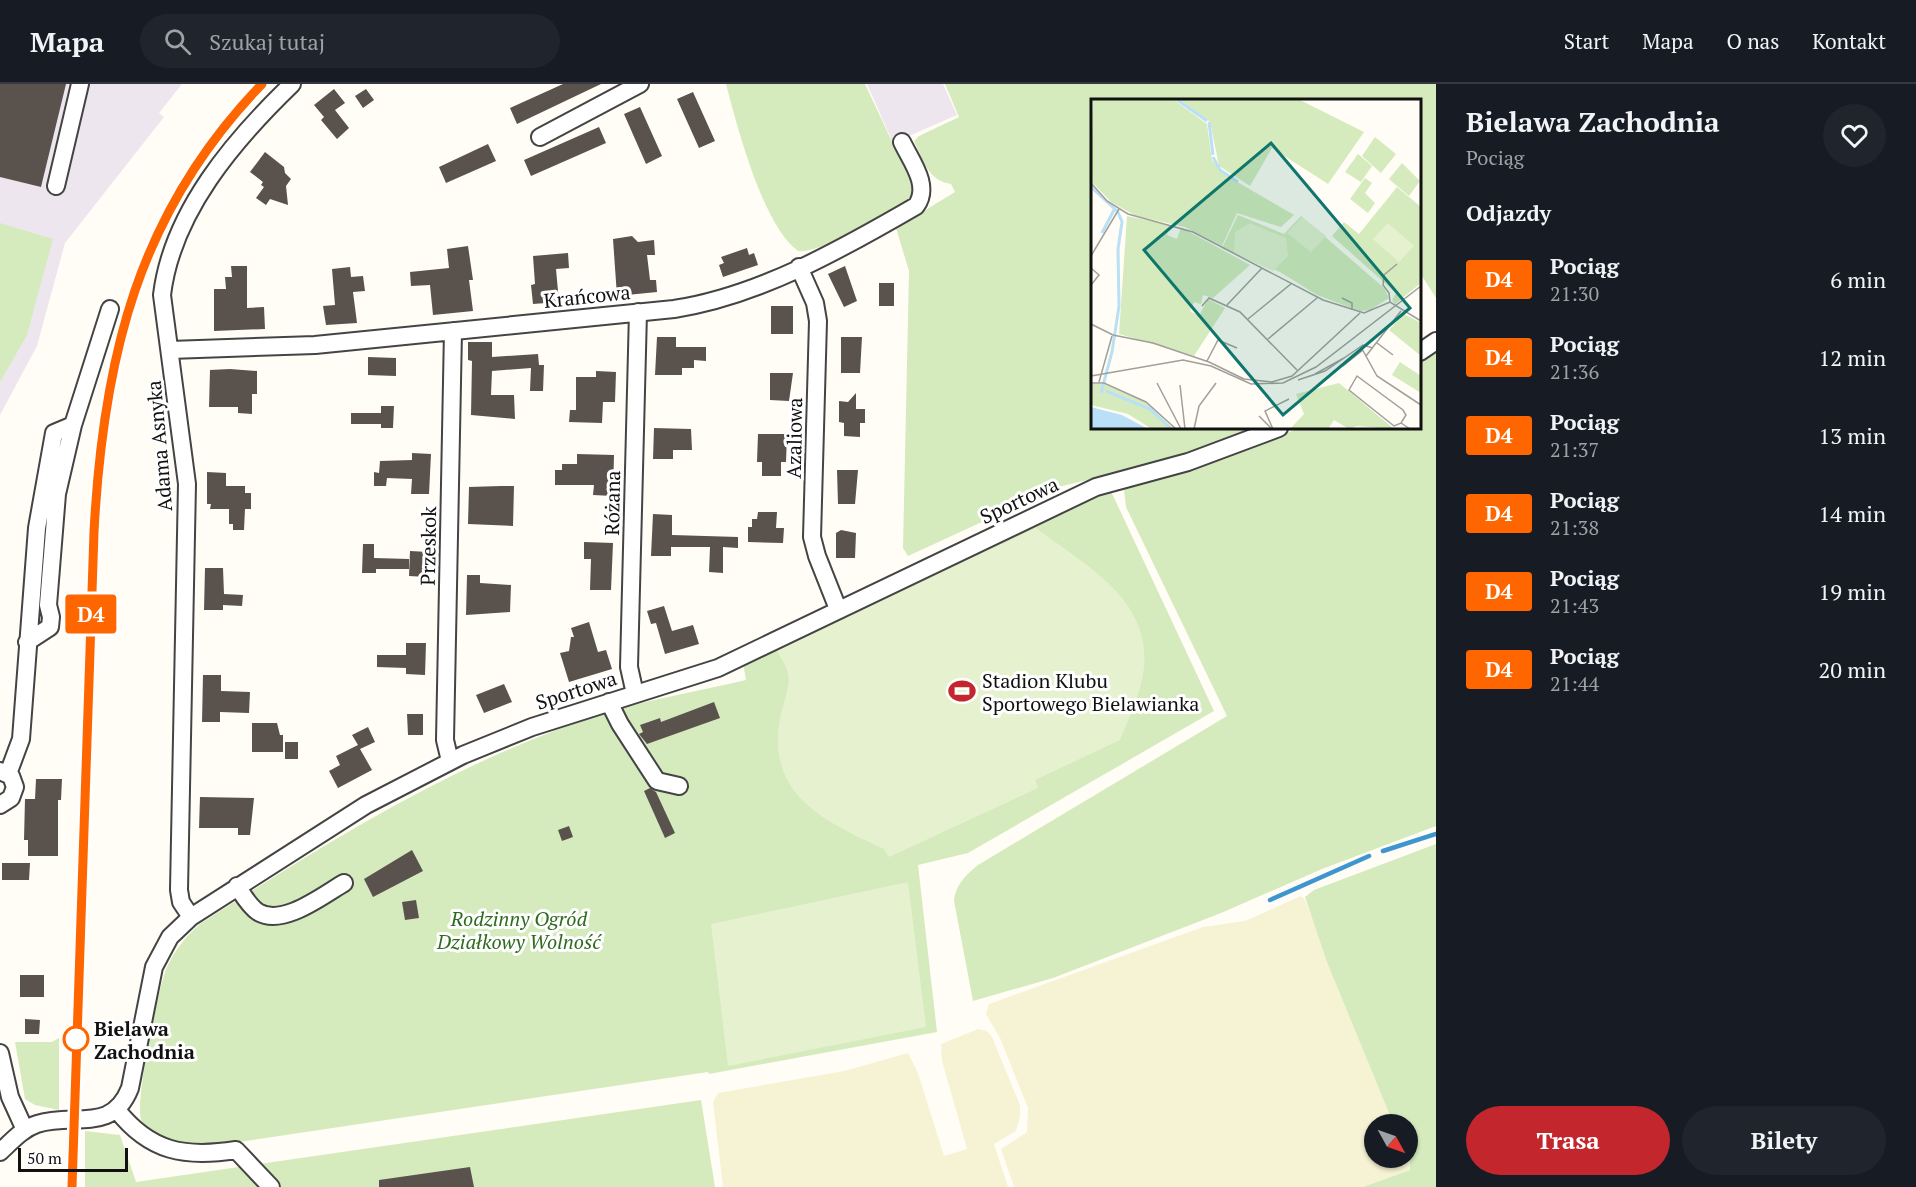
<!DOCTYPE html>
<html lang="pl">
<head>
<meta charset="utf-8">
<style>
	:root { --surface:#171b24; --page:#20242c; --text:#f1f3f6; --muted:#9ea1a6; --line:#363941; --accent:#c4262e }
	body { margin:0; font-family:"PT Serif",serif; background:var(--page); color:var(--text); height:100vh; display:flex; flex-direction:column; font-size:22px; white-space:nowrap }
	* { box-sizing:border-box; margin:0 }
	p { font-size:20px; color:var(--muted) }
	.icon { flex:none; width:33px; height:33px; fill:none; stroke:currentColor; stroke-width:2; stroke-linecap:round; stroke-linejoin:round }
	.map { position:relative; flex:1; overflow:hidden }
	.details { display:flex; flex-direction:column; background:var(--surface); width:480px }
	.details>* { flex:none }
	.badge { padding:0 12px; border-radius:4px; font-size:21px; line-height:39px }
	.needle { width:39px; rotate:130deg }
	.tools { position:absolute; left:1364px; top:1030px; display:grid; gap:12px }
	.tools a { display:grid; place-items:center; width:54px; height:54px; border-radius:50%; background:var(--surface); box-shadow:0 2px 4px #0004; font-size:30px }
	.scale { position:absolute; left:18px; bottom:15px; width:110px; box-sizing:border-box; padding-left:6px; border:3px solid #111; border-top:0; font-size:16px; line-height:21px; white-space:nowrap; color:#111; -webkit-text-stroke:4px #fff; paint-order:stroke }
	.map>.badge { position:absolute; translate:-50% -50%; box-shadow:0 0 0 3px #fff }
	h2 { padding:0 30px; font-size:22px; line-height:54px }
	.round { display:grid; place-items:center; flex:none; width:63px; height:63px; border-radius:32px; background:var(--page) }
	.overview { display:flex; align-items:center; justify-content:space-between; height:102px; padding:0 30px }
	h1 { font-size:28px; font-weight:700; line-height:45px }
	.button { display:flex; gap:12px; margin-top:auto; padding:12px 30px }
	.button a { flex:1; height:69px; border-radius:36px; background:var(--accent); color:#fff; font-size:24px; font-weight:700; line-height:69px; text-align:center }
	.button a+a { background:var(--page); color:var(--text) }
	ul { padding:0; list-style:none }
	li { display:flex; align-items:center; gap:18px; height:78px; padding:0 30px }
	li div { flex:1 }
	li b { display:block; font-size:22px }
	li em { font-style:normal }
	li .badge { min-width:66px; font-weight:700; text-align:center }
	header { display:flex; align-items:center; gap:36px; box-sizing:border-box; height:84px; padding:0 30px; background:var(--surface); border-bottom:2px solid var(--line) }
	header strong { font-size:28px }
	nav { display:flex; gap:33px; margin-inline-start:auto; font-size:21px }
	.search { width:420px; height:54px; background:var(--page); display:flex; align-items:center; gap:15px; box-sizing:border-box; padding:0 21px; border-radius:33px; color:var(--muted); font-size:22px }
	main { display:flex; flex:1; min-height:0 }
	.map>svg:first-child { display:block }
	.industrial { fill:#eee6ef }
	.farmland { fill:#f6f3d4 }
	.green { fill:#d5ebbd }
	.pitch { fill:#e6f2cf }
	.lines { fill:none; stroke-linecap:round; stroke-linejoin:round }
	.stream { stroke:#3f96cf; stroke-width:4.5 }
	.building { fill:#5a524d }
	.minor-casing { stroke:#444; stroke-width:20 }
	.minor { stroke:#fff; stroke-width:16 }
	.rail { stroke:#c4262e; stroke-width:4.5 }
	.line-casing { stroke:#fff; stroke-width:14 }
	.line { stroke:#f60; stroke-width:9 }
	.stop-dot { fill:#fff; stroke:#f60; stroke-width:3 }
	.labels { text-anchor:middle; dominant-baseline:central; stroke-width:6; stroke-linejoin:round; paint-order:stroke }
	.street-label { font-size:20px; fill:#111; stroke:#fff }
	.poi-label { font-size:20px; fill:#111; stroke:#fff; text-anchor:start }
	.park-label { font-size:20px; font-style:italic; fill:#2f6b1f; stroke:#fff }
	.stop-label { font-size:20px; font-weight:bold; fill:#111; stroke:#fff; text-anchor:start }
	.inset-river { fill:none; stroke:#b9e0f7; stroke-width:3 }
	.inset-road { fill:none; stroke:#a09f9a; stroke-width:1.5 }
	.view { fill:#0f766e; fill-opacity:0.15; stroke:#0f766e; stroke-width:3 }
	.inset-edge { fill:none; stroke:#111; stroke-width:3 }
</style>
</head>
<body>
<header>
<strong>Mapa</strong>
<div class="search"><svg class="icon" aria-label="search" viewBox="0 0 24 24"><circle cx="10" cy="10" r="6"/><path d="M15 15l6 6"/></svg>Szukaj tutaj</div>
<nav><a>Start</a><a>Mapa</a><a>O nas</a><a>Kontakt</a></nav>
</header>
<main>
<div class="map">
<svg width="1436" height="1103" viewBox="0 0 1436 1103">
	<rect width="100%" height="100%" fill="#fffdf5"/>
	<path class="industrial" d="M0 0H182L159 29 164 33 65 159 37 262 0 331Z
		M867 0H943L957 31 893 59Z"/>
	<path class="farmland" d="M1301 812 1305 816 1394 1041H1374V1074H1407V1072L1410 1086 1363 1103H1014L1001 1065 1027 1048 1028 1024 1000 954 986 930 989 920 1203 843 1245 837Z
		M978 945 987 947 992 953 1020 1021V1033L1016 1047 994 1060 1008 1103H723L713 1018 718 1009 844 987 908 969 918 989 944 1072 967 1065 942 977 941 960Z"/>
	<path class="green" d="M726 0H865L910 96C912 101 914 105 912 110 906 125 813 172 798 167 763 142 737 42 726 0Z
		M945 0H1436V214L1420 189V16H1092V344H1262L1152 381 1058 403 908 472 903 464 909 187 896 144 955 108 951 100C927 96 924 77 914 57L919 52 959 33Z
		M0 139 53 155 27 251 0 298Z
		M1436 267V742L1322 785 1221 829 1053 894 973 917 954 817C955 801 966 791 978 781L1227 632 1126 423 1124 406 1129 402 1196 384 1300 344H1420V278Z
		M1109 403 1214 627 968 769 918 781 937 948 709 990 708 988 212 1062C191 1060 163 1060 147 1044 142 1040 140 1034 140 1028 139 1001 157 908 167 883 175 866 186 852 200 840 329 757 458 676 605 629 651 615 700 607 746 596L743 579Z
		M1436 760V1103H1363L1410 1086 1407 1041H1394L1327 878 1305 813 1314 806Z
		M59 954V1026L35 1021 25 1015 15 958H52Z
		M701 1016 715 1103H85V1047L120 1051 136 1098Z"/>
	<path class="pitch" d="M1036 444C1090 485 1161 520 1141 600 1136 619 1127 638 1120 656L1035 696 1038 704 889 773 884 765C826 738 766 712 780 635 782 622 791 602 788 590 787 582 780 573 776 565Z
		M908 798 926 943 728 982 711 840Z"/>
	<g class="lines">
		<path class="stream" d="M1383 767 1436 750
			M1270 816 1369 772"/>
	</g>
	<path class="building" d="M0 0H66L41 103 0 93Z
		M563 0H601L517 40 510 24Z
		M334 5 345 19 335 26 349 44 337 55 321 36 324 33 314 21Z
		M366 5 374 16 363 24 355 12Z
		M693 8 715 57 699 64 677 15Z
		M640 23 662 72 646 80 624 30Z
		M599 43 606 59 531 92 524 76Z
		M488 60 496 77 446 99 439 83Z
		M265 68 284 83 285 89 291 95 286 102 288 121 270 115 266 121 256 114 264 103 261 101 263 98 250 88Z
		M632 152 638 158 654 156 655 171H647L650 196H656L657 208 617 212 613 155Z
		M468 162 473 196H469L473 227 433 231 430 201 411 202 410 188 449 184 447 165Z
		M747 164 749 171 754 169 758 181 723 193 719 181 724 179 721 173Z
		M568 169 569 184 556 185 559 218 533 220 531 201 535 200 533 172Z
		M231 182H247V224L264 223 265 245 214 247V205H226L225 193H232Z
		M845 182 857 217 844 223 828 190Z
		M350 183 351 193 363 192 365 207 353 208 357 239 326 241 323 222 335 221 332 185Z
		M879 199H894V222H879Z
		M771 222H793V250H771Z
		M657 253H676V263H706V277L694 276V284H682V291H655Z
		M841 253H862L860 289H841Z
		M468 258H492V273L538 270 539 281H544L543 307H530L531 284 492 287 491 311H514L515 335 471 331 472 277 468 276Z
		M368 273 396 274V292L368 291Z
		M230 285 257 287V310H252V330L238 329V323H209L210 286Z
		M596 287 616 288 615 318H603L602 339 569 338 570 326H576V293H596Z
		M770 289H793L789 317 770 316Z
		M856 309V325H865V339H860V353L844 352V339L839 338V317L848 318Z
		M381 322H394L393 344H381V340H351V329H381Z
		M654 344 691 345 692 366H673V375H653Z
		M758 350H787L786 378H781V392H762V378H757Z
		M412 369 431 370 429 410H411L412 395 387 394 386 402H374V388L379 389 380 377 412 376Z
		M577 370 614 371 613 412 593 411 594 401H555V386H562V380H577Z
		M837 386H858L855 420H838Z
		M207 388 226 389V402H245V409H251V425H245L244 446H233V440H229V425H210L211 420H207Z
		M501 402H514L513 442 468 440 469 403Z
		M758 428H777L776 444H784L783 459 748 458V443H752V435H757Z
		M653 430 672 431V451L738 453V464L723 463V489L709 488 710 463H671V472H651Z
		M841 446 856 449 855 474H836V449Z
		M584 458 613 459 611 506H590L591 475H584Z
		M363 460H374V474L409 475V485H376V489H362Z
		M410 467 428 468 427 493 409 492Z
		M205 484H223L224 510 243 511 242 522 223 521V526H204Z
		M467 491H480V499L511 501 510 528 466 531Z
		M664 522 672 547 693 541 699 560 665 570 656 539 651 540 647 527Z
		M589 538 598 568 606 566 612 585 569 598 560 569 569 567 571 553H574L571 544Z
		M406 559H426L425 591 406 590V584L377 583V571H406Z
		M203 591H221V607L250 608 249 629 220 628V638H202Z
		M504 600 512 618 484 629 476 611Z
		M714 618 720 634 647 660 639 650 643 648 640 641 660 634 661 638Z
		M407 630H423V651H408Z
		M252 639H277L280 651H283V668H252Z
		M368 643 375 658 360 665 372 686 338 704 329 687 340 681 336 672 358 661 352 651Z
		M285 658H298V675H285Z
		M36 695H62L61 716H58V772H28V756H24L25 715H35Z
		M650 704 656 708 675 749 665 754 644 707Z
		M200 713 254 714 250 751H238V744H199Z
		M569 742 573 753 562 757 558 746Z
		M412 766 423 787 373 813 364 795Z
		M2 779H30L29 796H2Z
		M416 816 419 834 405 836 402 818Z
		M20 891H44V913H20Z
		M25 935 40 936 39 950H25Z
		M470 1083 474 1103H379V1096Z"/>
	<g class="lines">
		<defs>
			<path id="minor" d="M540 53 640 0
				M56 102 80 0
				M799 183 815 219 818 237 812 453 817 472 838 525
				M170 266 315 261 674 225C759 212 842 165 916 122 931 102 911 77 902 58
				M1420 268 1436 257
				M27 558 50 543 51 533 48 521 57 410 73 341
				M635 610 629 583 638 228
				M609 618 620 640 657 697 679 702
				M450 677 445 656 453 247
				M0 687 11 692 15 703 11 714 0 721
				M8 690 21 655 37 444 54 349 73 341 110 225
				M237 802C243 811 249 822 258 828 283 843 323 811 344 799
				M191 833 181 818 179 806 187 400 162 211C172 128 234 56 292 0
				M0 969 10 1013 25 1046
				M117 1026C150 1068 185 1074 236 1066L271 1103
				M0 1068C11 1058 22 1045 37 1040 74 1028 112 1050 130 1004L154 883 170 853 191 833 366 721 463 671 532 643 718 584 1096 403 1188 378 1279 344"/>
		</defs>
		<use href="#minor" class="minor-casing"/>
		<use href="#minor" class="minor"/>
		<path class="rail" d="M72 1103C76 955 82 808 87 660 95 421 80 184 262 0"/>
	</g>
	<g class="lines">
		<defs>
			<path id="line" d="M72 1103 94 448C103 274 138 128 262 0"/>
		</defs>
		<use href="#line" class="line-casing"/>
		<use href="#line" class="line"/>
	</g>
	<defs>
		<symbol id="stadium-bare" viewBox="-9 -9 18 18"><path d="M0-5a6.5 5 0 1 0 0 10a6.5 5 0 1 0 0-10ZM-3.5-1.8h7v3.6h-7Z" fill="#c4262e" stroke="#fff" stroke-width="2.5" paint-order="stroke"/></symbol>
	</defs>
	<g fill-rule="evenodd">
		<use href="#stadium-bare" x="943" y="588" width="38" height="38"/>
	</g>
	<circle class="stop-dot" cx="76" cy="955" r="12"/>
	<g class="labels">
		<g class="street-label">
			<text transform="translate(587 212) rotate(-6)">Krańcowa</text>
			<text transform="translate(794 354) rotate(-89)">Azaliowa</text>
			<text transform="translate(159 362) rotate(-95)">Adama Asnyka</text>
			<text transform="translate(1019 416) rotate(-25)">Sportowa</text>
			<text transform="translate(612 419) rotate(-89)">Różana</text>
			<text transform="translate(428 462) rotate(-89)">Przeskok</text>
			<text transform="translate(576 606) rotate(-18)">Sportowa</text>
		</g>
		<g class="poi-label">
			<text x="982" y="596">Stadion Klubu<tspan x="982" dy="23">Sportowego Bielawianka</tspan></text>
		</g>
		<g class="park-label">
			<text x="519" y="834">Rodzinny Ogród<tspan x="519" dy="23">Działkowy Wolność</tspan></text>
		</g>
		<g class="stop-label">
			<text x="94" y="944">Bielawa<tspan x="94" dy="23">Zachodnia</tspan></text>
		</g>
	</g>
	<g transform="translate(1091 15)">
		<rect width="330" height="330" fill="#fffdf5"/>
		<path d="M2 0H82L116 25 121 61 131 74 203 116 190 128 146 114 131 147 94 128 45 117 20 103 0 82ZM87 0H207L273 33 237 85 181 49 159 87 128 67 119 23ZM284 38 305 55 290 74 271 57ZM267 55 281 67 270 83 254 73ZM311 64 329 82 318 97 298 80ZM274 79 281 84 274 94 284 104 277 114 259 100ZM306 88 330 108V184L304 205 301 201 305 194 241 137 253 123 268 135ZM147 116 193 135 210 117 293 189 298 199 279 211 269 212 226 196 189 173 131 149ZM36 117 79 126 76 136 86 140 90 129 95 131 159 166 122 199 112 196 110 205 103 203 99 212 108 217 117 200 134 209 103 257 28 235ZM313 215 330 224V257L298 231ZM309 263 330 277V294L301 276ZM248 284 303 330 266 327 258 330 243 321 237 330H199L213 315 205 295ZM0 285H13L54 303 83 330H61L37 315 0 306Z" fill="#d5ebbd"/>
		<path d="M211 118 235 137 220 153 196 134ZM159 124 195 139 197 157 182 172 143 154 144 133ZM297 124 323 147 308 163 282 140Z" fill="#e6f2cf"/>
		<path d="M0 308 31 316 57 330H0Z" fill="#b9e0f7"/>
		<path class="inset-river" d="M85 0 116 22M118 23 122 56M122 58 129 71 147 83M0 88 27 113 31 123 27 150 28 207 21 253 10 294M11 134 23 111M15 292 59 310 80 330"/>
		<path class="inset-road" d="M0 84 16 102 37 115 102 133 232 201 273 214 299 203 330 222M0 157 28 110M0 169 8 176 0 186M251 199 261 204V211M299 203 298 194 292 186 293 176 306 165M136 206 171 169M111 207 118 199 149 213 206 271M157 220 201 184M0 225 22 236 62 244 118 263 153 280 181 283 201 277 269 214M177 240 226 199M286 244 302 256M270 248 286 277 330 306M275 257 310 212M116 262 127 241 146 249M252 267 272 251M224 275 253 259M0 277 92 261 120 267 160 285 192 284 225 268 330 187M207 281 234 272 272 246 282 249M8 283 21 237M0 284H13L55 303 85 330M66 284 90 330M89 286 94 330M168 317 181 330M310 324 315 316 312 311 266 277 258 291 303 327 310 324 319 330M103 330 108 307 125 284M182 330 174 312 198 300"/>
		<path class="view" d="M180 44 319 209 192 316 53 151Z"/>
		<rect width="330" height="330" class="inset-edge"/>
	</g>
</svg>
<div class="tools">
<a><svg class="needle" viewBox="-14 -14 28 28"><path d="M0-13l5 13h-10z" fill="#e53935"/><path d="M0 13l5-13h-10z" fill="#9ea1a6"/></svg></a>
</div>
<div class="scale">50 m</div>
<b class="badge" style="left:91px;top:530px;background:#f60;color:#fff">D4</b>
</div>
<section class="details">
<div class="overview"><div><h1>Bielawa Zachodnia</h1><p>Pociąg</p></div><a class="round"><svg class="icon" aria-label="heart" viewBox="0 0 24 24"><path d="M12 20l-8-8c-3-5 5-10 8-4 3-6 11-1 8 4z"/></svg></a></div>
<h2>Odjazdy</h2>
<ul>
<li><span class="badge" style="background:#f60;color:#fff">D4</span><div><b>Pociąg</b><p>21:30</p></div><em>6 min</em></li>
<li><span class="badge" style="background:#f60;color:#fff">D4</span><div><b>Pociąg</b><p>21:36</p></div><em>12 min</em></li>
<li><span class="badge" style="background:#f60;color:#fff">D4</span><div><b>Pociąg</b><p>21:37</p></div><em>13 min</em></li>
<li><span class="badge" style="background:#f60;color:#fff">D4</span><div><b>Pociąg</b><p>21:38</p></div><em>14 min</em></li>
<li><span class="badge" style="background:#f60;color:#fff">D4</span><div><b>Pociąg</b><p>21:43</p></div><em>19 min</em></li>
<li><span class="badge" style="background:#f60;color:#fff">D4</span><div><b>Pociąg</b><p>21:44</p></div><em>20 min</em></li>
</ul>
<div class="button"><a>Trasa</a><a>Bilety</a></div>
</section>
</main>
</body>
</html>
